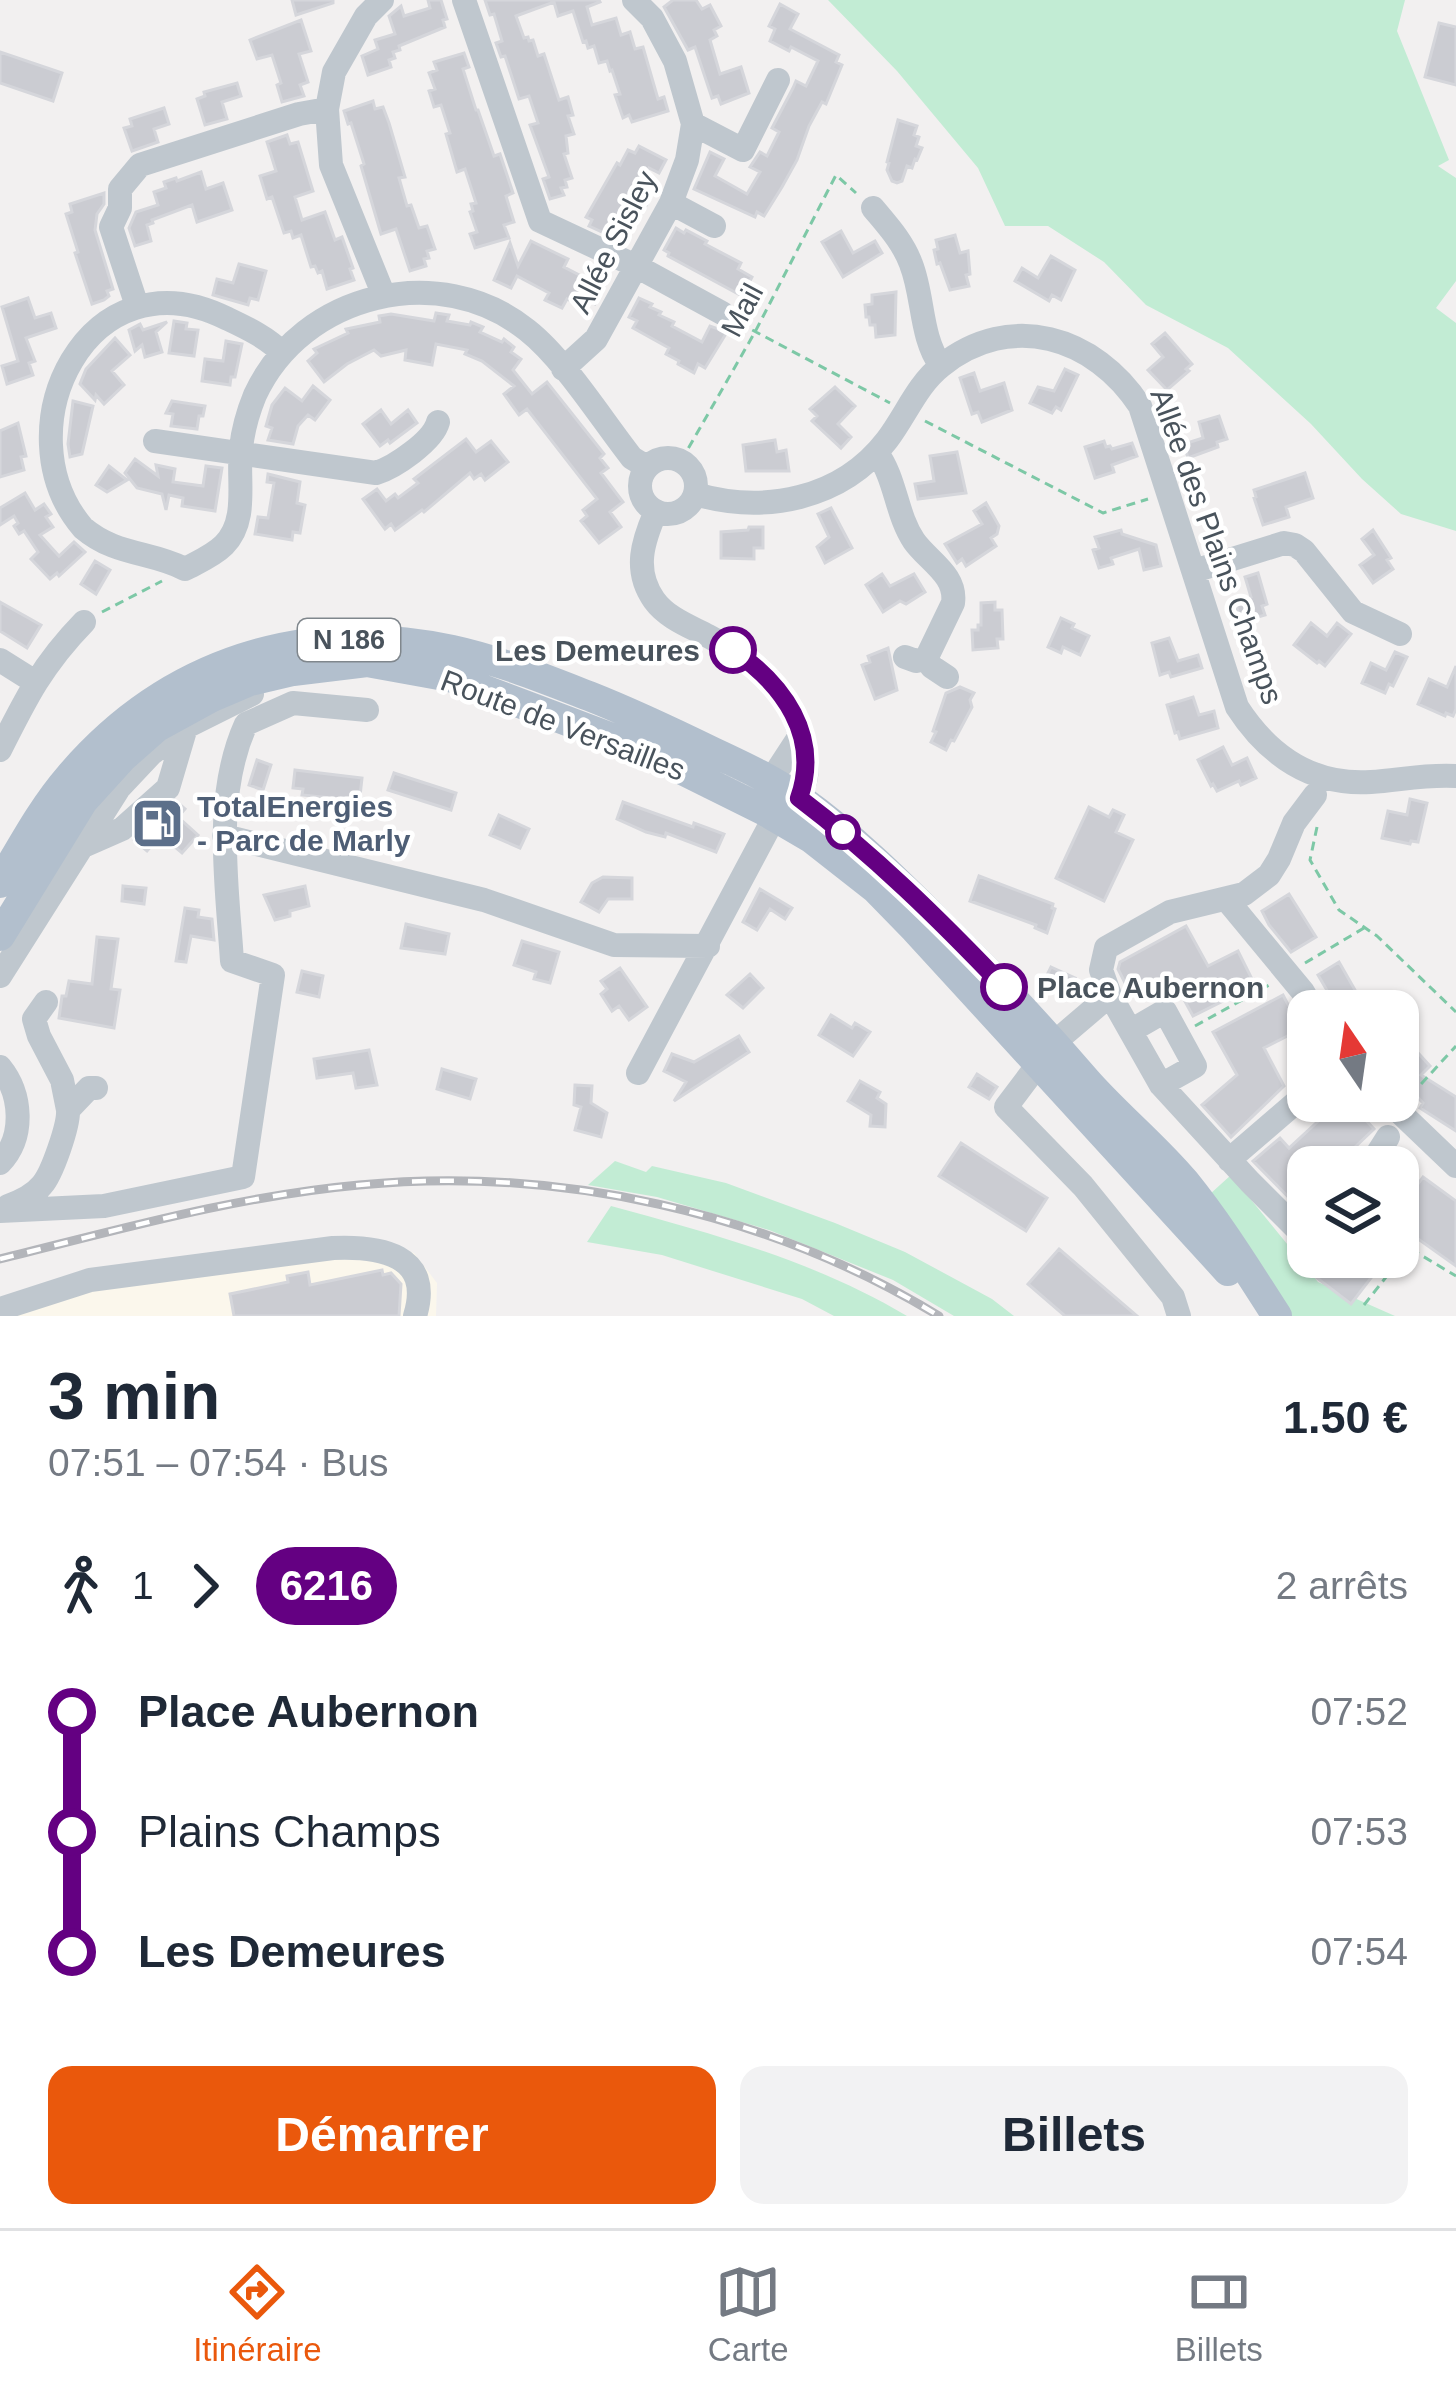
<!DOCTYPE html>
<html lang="fr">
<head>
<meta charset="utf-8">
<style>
	:root { --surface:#fff; --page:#f2f2f3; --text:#1f2937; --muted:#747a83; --line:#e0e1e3; --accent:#ea580c }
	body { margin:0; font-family:Helvetica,sans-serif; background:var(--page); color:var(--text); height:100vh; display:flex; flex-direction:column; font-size:45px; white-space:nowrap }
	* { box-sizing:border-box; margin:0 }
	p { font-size:39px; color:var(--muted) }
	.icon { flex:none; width:66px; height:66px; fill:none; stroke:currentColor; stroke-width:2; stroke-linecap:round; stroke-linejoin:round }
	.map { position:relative; height:1316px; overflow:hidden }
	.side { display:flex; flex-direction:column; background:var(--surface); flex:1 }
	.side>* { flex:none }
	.badge { padding:0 24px; border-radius:39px; font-size:42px; line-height:78px }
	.needle { width:78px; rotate:347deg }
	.controls { position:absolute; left:1287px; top:990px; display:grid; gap:24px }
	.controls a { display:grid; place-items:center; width:132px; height:132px; border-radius:24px; background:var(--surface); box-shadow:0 3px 9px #0004; font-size:60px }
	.map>.badge { position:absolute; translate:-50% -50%; box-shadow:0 0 0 6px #fff }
	.legs { display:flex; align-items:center; gap:18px; height:132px; padding:0 48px; font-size:39px }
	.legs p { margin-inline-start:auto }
	.overview { display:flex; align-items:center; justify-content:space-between; height:204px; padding:0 48px }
	h1 { font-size:66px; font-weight:700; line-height:90px }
	.cta { display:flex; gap:24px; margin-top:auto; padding:24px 48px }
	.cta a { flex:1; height:138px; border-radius:24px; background:var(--accent); color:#fff; font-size:48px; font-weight:700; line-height:138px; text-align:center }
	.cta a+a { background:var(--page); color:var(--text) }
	ul { padding:0 48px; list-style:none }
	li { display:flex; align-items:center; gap:42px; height:120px; font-size:45px }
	li i { display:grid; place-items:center; width:18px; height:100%; margin:0 15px; background:currentColor }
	li i::after { content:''; width:30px; height:30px; margin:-15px; border:9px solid; border-radius:50%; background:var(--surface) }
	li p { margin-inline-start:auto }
	li:first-child i { background:linear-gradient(#0000 50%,currentColor 0) }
	li:last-child i { background:linear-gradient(currentColor 50%,#0000 0) }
	.dock { display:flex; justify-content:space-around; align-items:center; height:168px; border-top:3px solid var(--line); background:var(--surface); font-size:33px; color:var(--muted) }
	.dock a { display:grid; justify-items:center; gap:6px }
	.dock .selected { color:var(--accent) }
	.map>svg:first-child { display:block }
	.commercial { fill:#fbf7ec }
	.green { fill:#c2ecd4 }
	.building { fill:#cbccd2; stroke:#d5d6db; stroke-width:3 }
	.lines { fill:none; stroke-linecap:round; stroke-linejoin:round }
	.path { stroke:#7dc8a6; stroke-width:3; stroke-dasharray:9 6; stroke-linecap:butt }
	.minor { stroke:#bfc7ce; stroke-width:24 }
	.major { stroke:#b2bfcd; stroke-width:30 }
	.rail-casing { stroke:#b3b5ba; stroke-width:9 }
	.rail { stroke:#fff; stroke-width:4.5; stroke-dasharray:14; stroke-linecap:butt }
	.line-1-casing { stroke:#fff; stroke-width:27 }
	.line-1 { stroke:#640082; stroke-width:18 }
	.stop-1-dot { fill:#fff; stroke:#640082; stroke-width:6 }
	.labels { text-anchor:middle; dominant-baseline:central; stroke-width:9; stroke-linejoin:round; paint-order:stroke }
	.shield { fill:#fff; stroke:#80878d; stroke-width:3 }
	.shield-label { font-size:27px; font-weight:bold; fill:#49535c }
	.street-label { font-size:30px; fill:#49535c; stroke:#fff }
	.stop-label { font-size:30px; font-weight:bold; fill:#49535c; stroke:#fff; text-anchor:end }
	.service-label { font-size:30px; font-weight:bold; fill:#4e5e75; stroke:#fff; text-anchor:start }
</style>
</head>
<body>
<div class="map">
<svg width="1456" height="1316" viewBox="0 0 1456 1316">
	<rect width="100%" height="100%" fill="#f2f0f0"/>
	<path class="commercial" d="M356 1237 414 1253 437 1283 436 1316H0L9 1300Z"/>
	<path class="green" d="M828 0H1405L1397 31 1449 160 1438 166 1456 178V281L1436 308 1456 323V531L1401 514 1362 479 1311 424 1228 348 1146 305 1104 262 1048 226H1005L978 168 897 71Z
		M615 1161 646 1172 652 1166 726 1183 835 1223 905 1252 992 1299 1014 1316H954L893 1280 769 1230 657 1197 588 1185Z
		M1231 1175 1318 1282 1395 1316H1291L1199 1204Z
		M611 1206C713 1234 815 1261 907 1316H834L802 1299 662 1255 587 1242Z"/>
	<path class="building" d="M292 0H333V3L296 15Z
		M428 0H441L447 19 443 20 445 27 399 46 400 50 393 52 395 58 389 60 391 67 368 75 362 56 378 49 375 40 395 34 389 16 401 6 404 16 430 8Z
		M485 0H599L600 2 587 7 592 25 616 18 621 35 630 32 635 49 643 47 658 99 664 97 668 111 632 122 629 115 623 118 615 95 620 94 612 70 610 71 607 61 599 63 594 46 588 48 586 41 583 42 573 11 558 16 554 2 516 16 524 38 528 37 529 41 533 40 538 56 544 54 559 100 568 97 573 115 568 116 574 134 566 136 568 153 564 154 572 178 565 180 567 187 561 188 564 195 550 199 543 179 549 177 530 125 538 123 529 96 519 99 505 56 501 57 496 43 502 41 494 14 490 15Z
		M673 0H696L702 9 710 5 721 26 714 30 717 36 710 40 720 74 741 67 749 93 721 104 718 96 712 98 695 47 688 50 664 7Z
		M780 4 798 14 790 29 839 55 836 62 842 65 826 104 822 102 809 126 797 160 782 187 764 216 757 212 755 217 694 189 710 152 724 159 715 176 747 194 760 172 750 167 760 152 767 156 779 132 772 128 793 88 796 81 806 86 818 61 791 47 789 51 770 41 775 29 769 26Z
		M301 20 311 51 299 54 308 82 300 85 304 96 282 102 277 85 281 83 272 55 257 59 250 40Z
		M1439 23 1456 27V85L1425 77Z
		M0 52 62 73 53 101 0 83Z
		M464 53 469 67 463 69 476 110H478L494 156 500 154 513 193 506 196 514 222 504 225 509 238 475 248 470 234 477 232 470 212 473 211 471 204 476 203 465 169 457 172 446 134 450 133 441 105 434 107 429 91 435 89 429 73 437 70 434 62Z
		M237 83 241 96 222 102 227 119 205 125 197 99 205 96 204 92Z
		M373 101 375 109 383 107 389 123 405 177 399 178 407 206 411 205 419 228 427 226 435 249 427 251 429 258 424 259 426 266 410 271 396 229 381 234 361 166 364 164 351 123 348 124 344 111Z
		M164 108 169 124 154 129 158 142 132 151 124 128 132 126 130 119Z
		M898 120 917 126 914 135 919 137 916 146 922 148 917 160 915 159 912 168 907 166 902 181 897 183 892 181 887 170 889 163 887 162Z
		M287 135 290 144 298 142 313 191 295 197 302 220 325 212 335 240 342 237 353 268 350 269 354 280 327 289 322 271 318 273 315 266 311 267 301 235 293 238 291 231 284 233 272 197 267 199 260 176 276 171 267 142Z
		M639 146 666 160 659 173 649 168 637 192 650 199 624 242 589 226 592 220 586 217 617 163 620 165 628 150 635 153Z
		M201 172 206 189 223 183 232 210 197 222 192 205 152 220 153 223 147 225 151 241 135 246 129 228 136 212 158 205 154 192 166 188 164 182 176 178 177 181Z
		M104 193V204L97 214 95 230 113 289 107 291 109 296 104 300 92 304 75 253 78 252 66 214 72 212 70 204Z
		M676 228 684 233 686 230 707 241 705 244 741 263 738 269 752 277 742 296 668 256 669 253 664 250Z
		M841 231 853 253 875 241 882 253 843 277 822 242Z
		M955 235 960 253 968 251 970 274 966 275 969 286 950 290 940 263 937 264 934 250 938 249 936 240Z
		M531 241 568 259 564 267 591 281 596 270 609 277 595 304 589 301 585 308 567 299 562 308 545 300 549 293 517 276 511 288 494 280 510 243 518 266Z
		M1051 256 1075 270 1061 300 1052 295 1049 301 1015 281 1022 268 1038 278Z
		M239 264 266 271 258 300 250 298 248 305 213 295 217 279 233 283Z
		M896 292 895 335 876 337 875 325H870L869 317H866L865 305 872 304V295Z
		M28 298 35 318 51 313 56 328 26 338 35 361 29 363 33 375 7 384 2 366 18 361 2 307Z
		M639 298 652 304 650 307 661 312 659 315 674 322 672 326 702 342 710 326 727 332 705 368 698 364 694 373 678 364 679 361 666 354 669 348 633 328 637 321 629 317Z
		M436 313 449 315 447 321 470 325 471 322 483 327 480 332 502 342 504 339 514 347 511 352 521 359 513 370 532 394 547 382 604 454 600 458 608 468 601 473 623 502 610 512 621 527 599 543 581 521 587 516 583 510 597 499 527 409 519 415 504 394 514 386 482 361 465 354 467 350 436 344 432 365 405 360 406 350 381 356 374 350 347 364 324 382 308 361 317 353 314 349 348 333 346 329 380 322 379 316 391 314 434 321Z
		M174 321 187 323 186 329 198 330 194 356 169 353Z
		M167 322 156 332 162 352 145 357 142 345 135 351 129 330 140 324 143 330Z
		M1165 333 1192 364 1186 369 1189 371 1167 390 1148 370 1163 357 1152 344Z
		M115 338 130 355 112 371 124 385 104 404 96 395 95 400 80 384 86 369Z
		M226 341 242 344 235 377H231L230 385 202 381 205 359 223 361Z
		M1065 369 1078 375 1061 410 1056 407 1052 413 1030 403 1038 387 1054 391Z
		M974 373 980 391 1004 383 1012 410 982 422 978 412 972 414 960 378Z
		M313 386 330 400 315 420 308 415 298 426 293 444 268 440 272 428 266 426 272 405 285 388 302 401Z
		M835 387 855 406 838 424 851 437 841 448 812 421 817 416 810 409Z
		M73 401 93 406 82 454 70 457 68 444Z
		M172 401 205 406 203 416H199L197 429 171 426 173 414 166 413Z
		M381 410 391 424 408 410 417 423 390 443 388 440 380 446 363 424Z
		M1219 416 1227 439 1217 442 1218 447 1188 458 1184 444 1203 438 1199 422Z
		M18 423 26 456 21 457 24 470 0 477V431Z
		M466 439 476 452 491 441 508 462 485 480 481 474 474 479 470 473 424 512 422 510 395 530 391 524 385 529 363 499 377 489 386 501 395 494 398 498 418 483 414 479Z
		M775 440 777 452 786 450 789 471H746L743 445Z
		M1104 441 1106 447 1110 446 1112 449 1132 443 1137 456 1112 465 1114 472 1095 478 1085 447Z
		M957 452 966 493 918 499 915 484 934 481 930 456Z
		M135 459 158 476 156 465 175 469 173 482 203 486 206 466 222 468 215 511 182 506 183 498 169 495 166 510 162 494 137 488 125 473Z
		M109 466 127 480 107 492 96 485Z
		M1305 473 1313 498 1286 507 1289 517 1263 525 1254 498 1256 497 1254 490Z
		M268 474 300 482 297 503 305 505 300 533 293 532 292 540 255 534 258 517 268 518 274 483 267 482Z
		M25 493 35 510 44 504 51 514 46 517 53 527 40 535 59 556 74 542 85 552 59 576 57 573 50 579 31 559 38 552 24 531 19 534 14 526 18 523 14 516 0 525V508Z
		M986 503 999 526 997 534 991 538 996 546 966 566 962 559 957 563 945 544 982 524 974 511Z
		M831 508 852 548 825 563 817 547 829 537 818 514Z
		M749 527H763V548H754V559L721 558V532L748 530Z
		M1121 530 1122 534 1156 545 1161 566 1144 570 1139 549 1111 558 1113 564 1099 568 1093 550 1099 548 1095 537Z
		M1373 530 1391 558 1387 560 1393 569 1373 583 1360 565 1374 555 1362 539Z
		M95 561 110 570 96 594 81 584Z
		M1258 573 1267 604 1262 606 1265 615 1241 622 1235 601 1251 597 1245 577Z
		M882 574 890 586 914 574 925 592 906 604 900 601 883 612 866 585Z
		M0 602 41 625 27 648 0 631Z
		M995 602V610H1002L1003 639H997L998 648 973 650 972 630H978V625H981V603Z
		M1061 618 1074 624 1072 628 1089 636 1080 655 1063 647 1061 653 1048 647Z
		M1311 623 1327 636 1337 623 1351 634 1325 666 1319 661 1317 663 1294 645Z
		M1169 638 1178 661 1198 655 1202 668 1171 677 1169 672 1160 675 1152 643Z
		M888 648 897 690 875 699 862 665 870 662 868 656Z
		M1395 652 1407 657 1393 686 1389 684 1385 693 1362 683 1371 663 1386 670Z
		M1456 666V709L1453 716 1446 713 1445 716 1418 704 1429 679 1447 687Z
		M960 687 974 693 970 700 972 707 954 741 951 740 946 750 931 742 936 732 933 731 946 693Z
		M1193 697 1199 715 1214 711 1218 728 1180 739 1178 732 1175 733 1167 705Z
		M1223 747 1232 765 1247 758 1256 778 1241 785 1239 781 1217 791 1213 784 1211 786 1198 760Z
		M257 760 271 765 263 790 249 785Z
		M295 770 362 778 360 796 351 795V800L302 795 303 789 293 788Z
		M394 773 456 793 451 810 388 790Z
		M1410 799 1427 803 1418 842 1411 841 1410 844 1382 838 1388 811 1407 815Z
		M177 802 185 809 178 817 198 835 182 853 161 835 147 851 134 840Z
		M623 802 693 827 694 823 724 834 716 852 666 833 665 837 646 832 617 819Z
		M1089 807 1109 817 1113 810 1124 815 1116 832 1133 840 1104 901 1056 878Z
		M499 815 529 829 520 848 490 835Z
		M979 876 1053 904 1052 908 1055 909 1047 933 1035 928 1036 925 970 901Z
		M603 877 632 878V899H608L599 912 581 902 592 883Z
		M123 886 146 888 144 904 122 901Z
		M305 886 309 906 290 911V916L275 920 264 895Z
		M760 889 792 908 785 919 770 909 757 930 743 922Z
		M1289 894 1316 937 1291 952 1269 925 1262 911Z
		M185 908 199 910 198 917 212 919 214 940 191 936 186 962 176 961Z
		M406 924 449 934 445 954 401 948Z
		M1186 926 1208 966 1238 951 1255 985 1193 1016 1170 974 1131 995 1118 969 1120 962Z
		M97 937 118 939 111 989 120 990 114 1028 59 1018 62 996H66L69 981 92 984Z
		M522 941 559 952 550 983 534 979 536 972 514 965Z
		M1339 962 1367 1011H1339L1318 975Z
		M1051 967 1075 978 1067 994 1043 983Z
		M620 968 647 1007 629 1020 619 1006 612 1011 601 994 607 989 601 981Z
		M302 971 323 976 319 997 297 992Z
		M750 974 763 988 743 1008 727 995Z
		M1283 995 1301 1029 1264 1048 1284 1086 1231 1137 1202 1105 1237 1075 1213 1032Z
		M831 1015 852 1028 855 1023 870 1032 853 1056 819 1035Z
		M1398 1031 1430 1066 1421 1075 1456 1097V1131L1420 1108 1423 1103 1398 1077Z
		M739 1036 749 1052 674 1101 686 1082 664 1071 672 1054 694 1062Z
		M369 1050 377 1085 356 1088 353 1073 317 1078 314 1059Z
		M442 1069 476 1079 470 1099 437 1089Z
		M977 1074 997 1087 989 1099 969 1087Z
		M860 1081 880 1092 877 1098 886 1104 885 1127 870 1126 871 1115 848 1101Z
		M575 1085 592 1086 591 1103 607 1113 601 1137 575 1130 581 1107 574 1105Z
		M1340 1101H1348L1374 1129 1334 1167H1308V1212H1303L1253 1161 1280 1138 1289 1148Z
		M961 1143 1047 1198 1026 1231 939 1176Z
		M1423 1177 1456 1201V1266L1407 1231 1398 1242V1211Z
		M1059 1249 1137 1316H1065L1028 1284Z
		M1333 1257H1387L1351 1304 1317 1278Z
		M382 1270 383 1275 391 1273 401 1284 399 1316H234L230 1294 288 1282 287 1276 308 1272 310 1285Z"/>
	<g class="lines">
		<path class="path" d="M739 323 890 403
			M925 421 1103 513 1148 499
			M681 461 755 332 836 175 856 193
			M102 612 162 581
			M1317 827 1310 860 1339 910 1377 936 1456 1012
			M1305 963 1364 928
			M1195 1026 1271 984
			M1411 1095 1456 1046
			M1364 1305 1409 1248 1456 1276"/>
		<path class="minor" d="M382 0 366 16 334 72 327 109 331 165 384 296
			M464 0 540 221 636 266 722 313
			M693 124 743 150 778 80
			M671 203 714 226
			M873 208C888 226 903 242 911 264 924 297 920 337 941 366
			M137 306 111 227 120 208V189L140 165 299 114 327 109
			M282 353C268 338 247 328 228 319 88 248 0 431 83 528 116 556 150 551 185 569 198 562 213 556 224 545 249 520 237 480 241 448 243 430 248 412 255 395 302 293 440 260 527 330 564 359 602 420 632 458L647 467
			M563 369 596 339 671 203 687 160 693 124 675 61 652 18 634 0
			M155 441 376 473C395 467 433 441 438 422
			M877 453C896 479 896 514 914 541 928 561 957 575 953 603L926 659
			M640 486a28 28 0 1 1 56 0a28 28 0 1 1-56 0Z
			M695 494C764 514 841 500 887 440 906 415 917 385 941 366 1011 310 1095 337 1140 406L1237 707C1268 755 1312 786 1371 782 1400 780 1427 774 1456 776
			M1194 571 1284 543 1295 545 1304 551 1353 612 1400 634
			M905 657 916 661 926 659 932 667 947 677
			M0 660 35 682
			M0 750C26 698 43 664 84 622
			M773 796 771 780 801 734
			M224 836 484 900 614 945 708 946
			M81 847 122 829 168 788 186 727
			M1227 900 1303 992 1314 1011
			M0 976 119 788 151 754 186 727 252 694
			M1110 995 1055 1042 1006 1107 1083 1186 1173 1297 1179 1316
			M46 1002 34 1019 39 1036 62 1080 68 1110
			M1132 1030 1165 1011 1195 1066 1161 1085
			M0 1067C22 1094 25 1137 0 1163
			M638 1073 775 816C803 795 813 782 803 745 790 691 756 661 708 636 689 626 667 618 654 600 633 570 643 541 656 511
			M1388 1101 1456 1166
			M1229 1160 1308 1092
			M1369 1167 1388 1137
			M8 1206C19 1202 34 1195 42 1185 52 1174 69 1125 68 1110L89 1088H96
			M0 1211 104 1206 243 1177 273 975 232 961C227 883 213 797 246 724L293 703 367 710
			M1308 1228 1298 1230 1250 1182 1161 1085 1110 995 1101 970 1106 948 1170 912 1244 894 1269 875 1279 859 1294 823 1315 795
			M0 1309 90 1280 333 1248C379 1246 434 1254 415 1316"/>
		<path class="major" d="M0 883C21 848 42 808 69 777 167 662 305 618 452 650 498 660 545 679 589 696 632 713 672 732 713 752 743 766 773 780 800 799 852 836 897 881 942 926 992 975 1038 1025 1084 1078 1115 1114 1154 1145 1185 1182 1219 1224 1248 1271 1277 1316
			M0 936 83 801 123 757 157 727 210 698 250 681 293 671 367 662 450 677 636 747 765 811 811 838 876 889 915 929 1228 1271"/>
		<defs>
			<path id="rail" d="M0 1259C118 1230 237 1196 359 1185 558 1166 768 1212 939 1316"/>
		</defs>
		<use href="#rail" class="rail-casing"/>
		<use href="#rail" class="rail"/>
	</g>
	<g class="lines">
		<defs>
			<path id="line-1" d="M733 650C783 684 821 736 799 798 873 854 940 920 1004 987"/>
		</defs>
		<use href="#line-1" class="line-1-casing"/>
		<use href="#line-1" class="line-1"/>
	</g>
	<defs>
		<symbol id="fuel-square" viewBox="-11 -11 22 22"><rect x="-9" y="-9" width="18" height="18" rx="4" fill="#5c6f8a" stroke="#fff"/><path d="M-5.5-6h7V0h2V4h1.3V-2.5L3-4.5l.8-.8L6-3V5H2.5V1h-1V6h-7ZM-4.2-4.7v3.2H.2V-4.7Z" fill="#fff"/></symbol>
	</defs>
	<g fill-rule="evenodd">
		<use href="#fuel-square" x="128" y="794" width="59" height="59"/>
	</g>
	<g class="stop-1-dot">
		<circle cx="733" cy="650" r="21"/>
		<circle cx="843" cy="832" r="15"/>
		<circle cx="1004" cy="987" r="21"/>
	</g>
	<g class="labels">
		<rect class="shield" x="298" y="619" width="102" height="42" rx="9"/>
		<g class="shield-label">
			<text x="349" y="640">N 186</text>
		</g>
		<g class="street-label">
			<text transform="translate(613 242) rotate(-63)">Allée Sisley</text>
			<text transform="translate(742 310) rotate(-62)">Mail</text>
			<text transform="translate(1217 546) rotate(70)">Allée des Plains Champs</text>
			<text transform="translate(563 725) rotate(21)">Route de Versailles</text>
		</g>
		<g class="stop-label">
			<text x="700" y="650">Les Demeures</text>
			<text x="1037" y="987" text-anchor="start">Place Aubernon</text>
		</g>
		<g class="service-label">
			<text x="197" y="806">TotalEnergies<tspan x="197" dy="34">- Parc de Marly</tspan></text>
		</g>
	</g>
</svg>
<div class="controls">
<a><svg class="needle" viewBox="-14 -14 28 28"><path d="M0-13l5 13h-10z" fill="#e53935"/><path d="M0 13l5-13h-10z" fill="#747a83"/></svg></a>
<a><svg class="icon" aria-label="layers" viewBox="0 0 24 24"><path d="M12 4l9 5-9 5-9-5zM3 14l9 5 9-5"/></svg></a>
</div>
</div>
<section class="side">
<div class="overview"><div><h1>3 min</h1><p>07:51 – 07:54 · Bus</p></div><b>1.50 €</b></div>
<div class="legs"><svg class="icon" aria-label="walk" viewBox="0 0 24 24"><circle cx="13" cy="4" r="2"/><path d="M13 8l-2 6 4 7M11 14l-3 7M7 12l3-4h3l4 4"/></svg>1<svg class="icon" aria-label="forward" viewBox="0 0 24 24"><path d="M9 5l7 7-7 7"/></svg><b class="badge" style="background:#640082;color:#fff">6216</b><p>2 arrêts</p></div>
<ul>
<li><i style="color:#640082"></i><b>Place Aubernon</b><p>07:52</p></li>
<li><i style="color:#640082"></i><span>Plains Champs</span><p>07:53</p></li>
<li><i style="color:#640082"></i><b>Les Demeures</b><p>07:54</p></li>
</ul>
<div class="cta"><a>Démarrer</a><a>Billets</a></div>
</section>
<nav class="dock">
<a class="selected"><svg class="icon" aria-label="directions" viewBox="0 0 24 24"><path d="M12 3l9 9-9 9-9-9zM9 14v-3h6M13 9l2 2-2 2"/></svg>Itinéraire</a>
<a><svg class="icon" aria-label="map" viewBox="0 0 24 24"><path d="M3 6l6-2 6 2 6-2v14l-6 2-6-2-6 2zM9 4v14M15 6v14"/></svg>Carte</a>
<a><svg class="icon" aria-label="tickets" viewBox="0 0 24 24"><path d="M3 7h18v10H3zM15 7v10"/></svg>Billets</a>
</nav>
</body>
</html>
